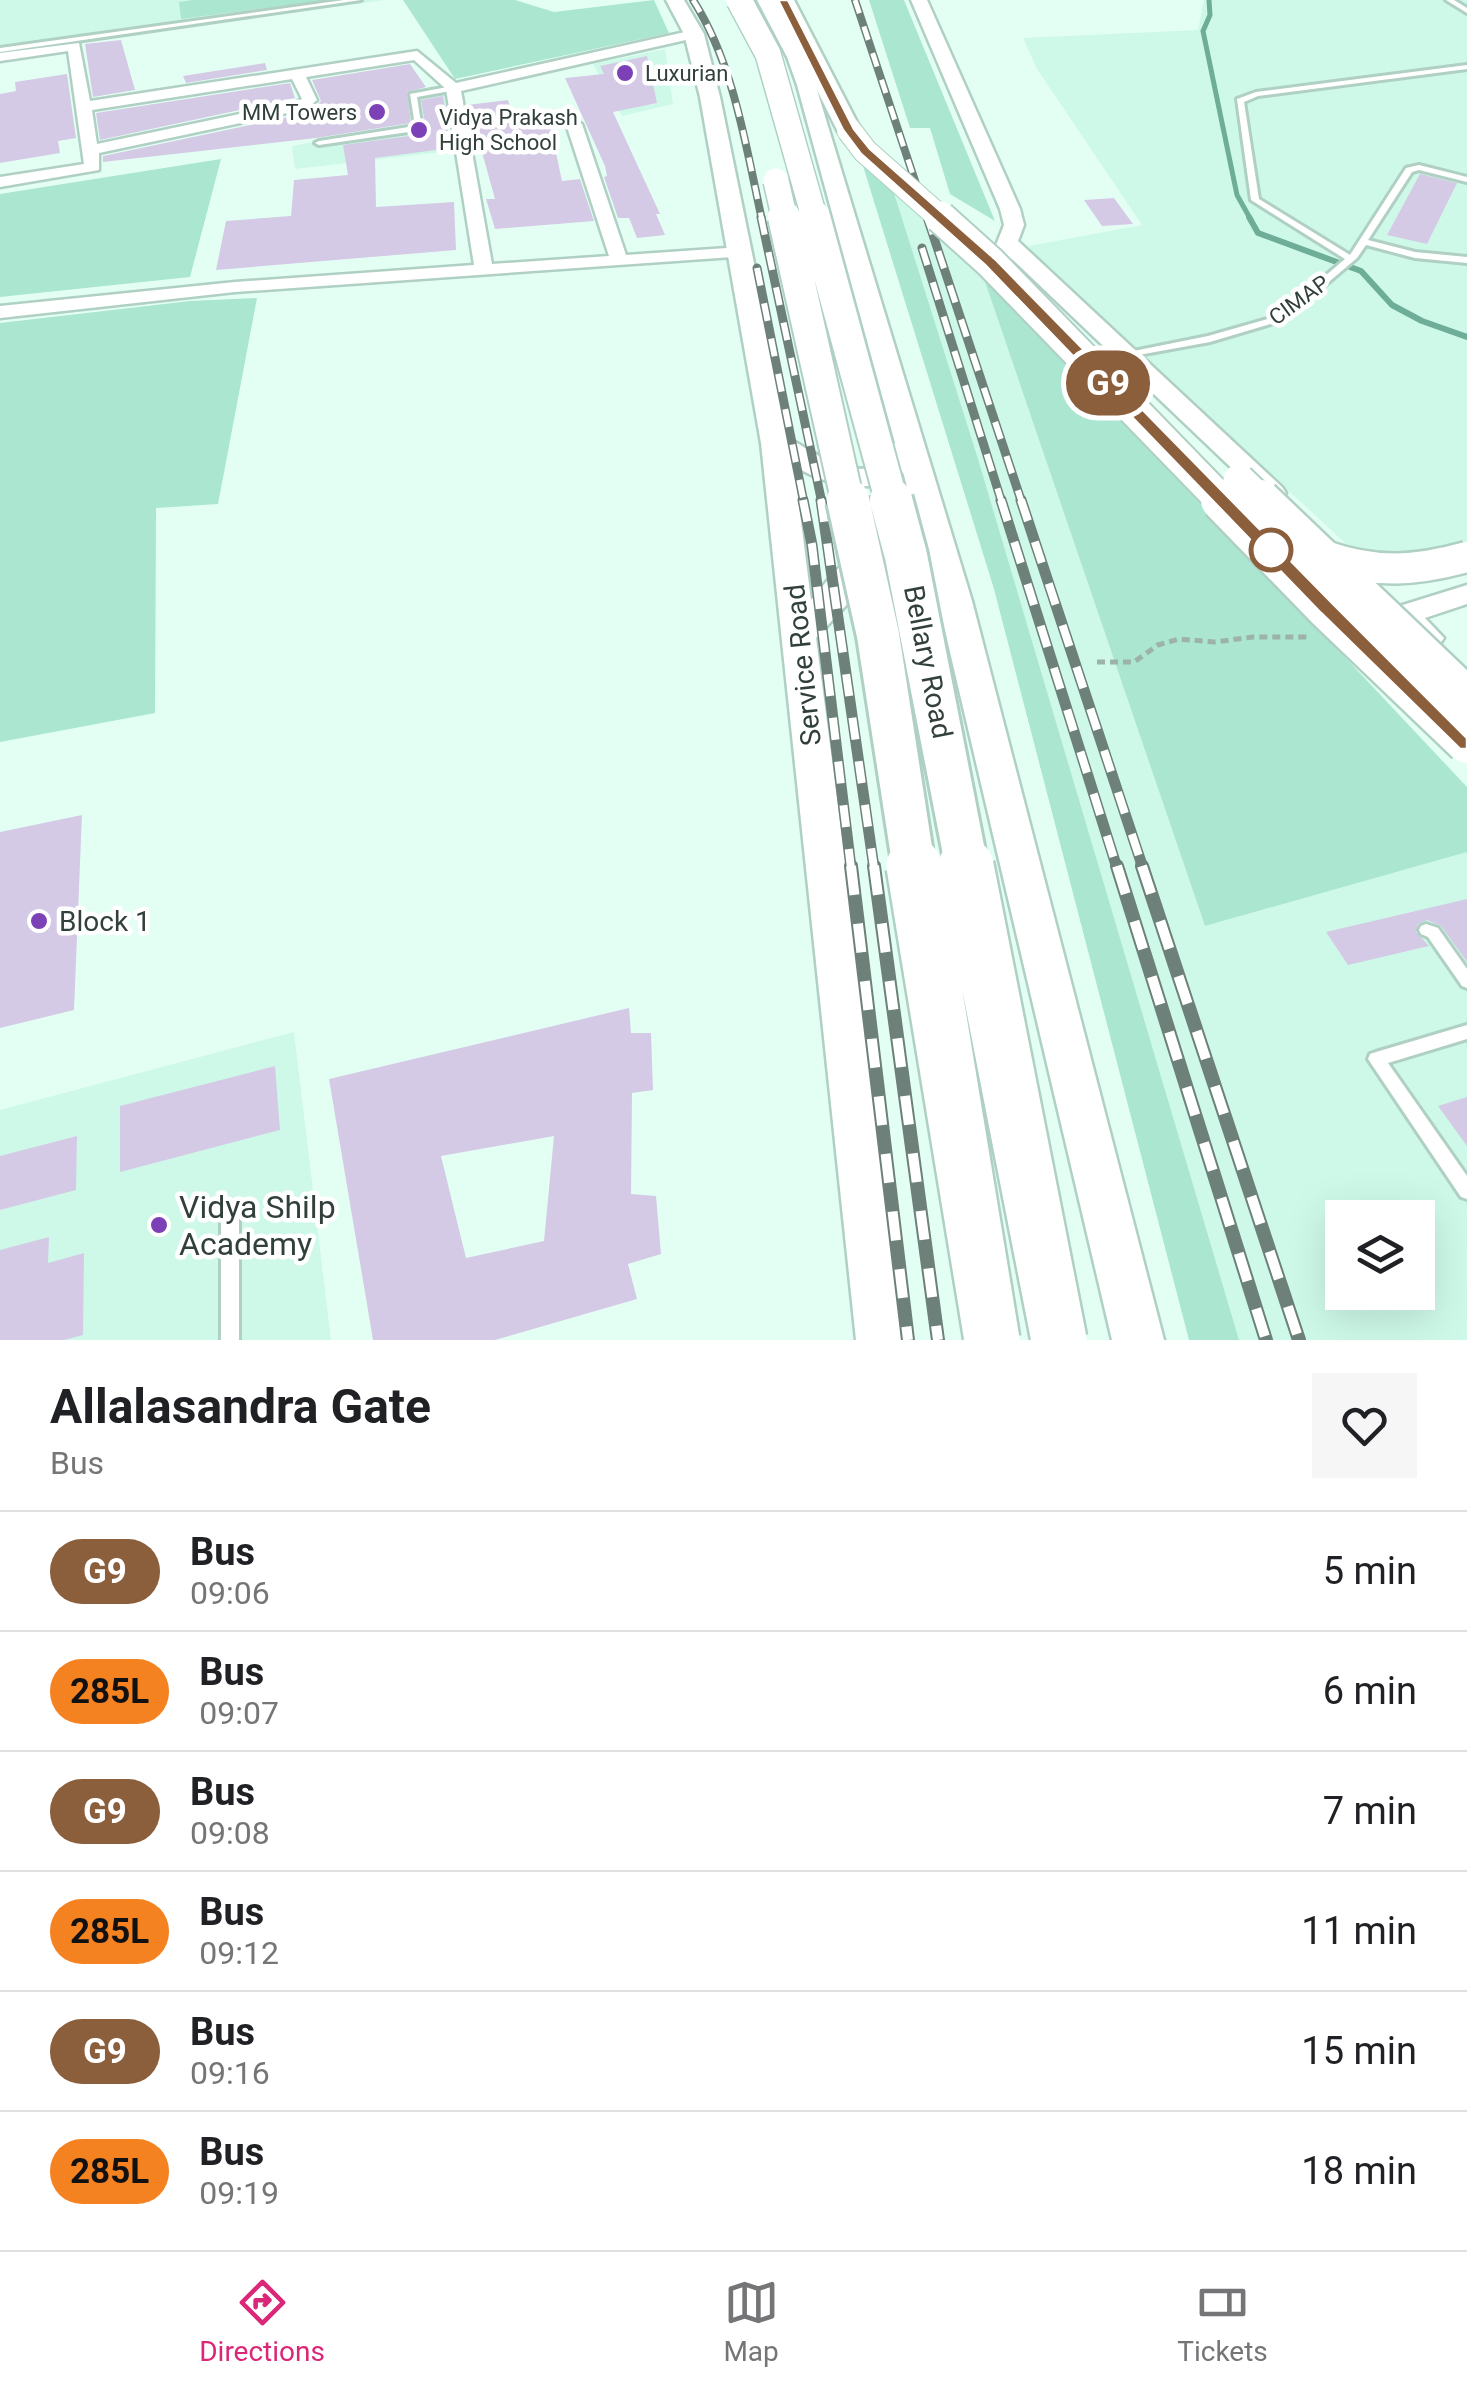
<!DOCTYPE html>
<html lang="en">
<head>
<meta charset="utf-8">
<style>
	:root { --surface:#fff; --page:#f6f6f6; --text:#202124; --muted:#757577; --line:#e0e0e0; --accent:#db2777 }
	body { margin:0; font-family:Roboto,sans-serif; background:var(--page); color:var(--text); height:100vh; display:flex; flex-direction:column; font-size:38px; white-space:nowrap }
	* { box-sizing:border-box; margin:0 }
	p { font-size:32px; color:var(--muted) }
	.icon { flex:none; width:55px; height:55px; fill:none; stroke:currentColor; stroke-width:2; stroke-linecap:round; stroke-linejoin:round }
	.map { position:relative; height:1340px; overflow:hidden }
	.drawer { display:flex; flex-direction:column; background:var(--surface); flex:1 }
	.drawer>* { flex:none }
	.badge { padding:0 20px; border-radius:32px; font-size:35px; line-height:65px }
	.controls { position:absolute; left:1325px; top:1200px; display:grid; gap:20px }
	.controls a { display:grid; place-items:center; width:110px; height:110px; border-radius:0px; background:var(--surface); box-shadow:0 10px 40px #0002; font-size:50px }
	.map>.badge { position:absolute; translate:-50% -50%; box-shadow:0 0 0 5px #fff }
	.round { display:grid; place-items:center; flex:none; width:105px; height:105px; border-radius:0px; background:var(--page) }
	.head { display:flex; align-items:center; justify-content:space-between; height:170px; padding:0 50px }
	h1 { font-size:48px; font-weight:700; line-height:75px }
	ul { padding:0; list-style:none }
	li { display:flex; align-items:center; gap:30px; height:120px; padding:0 50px; border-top:2px solid var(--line) }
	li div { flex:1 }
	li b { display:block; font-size:38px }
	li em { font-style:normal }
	li .badge { min-width:110px; font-weight:700; text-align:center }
	.dock { display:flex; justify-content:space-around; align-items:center; height:140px; border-top:2px solid var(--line); background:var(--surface); font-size:28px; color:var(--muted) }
	.dock a { display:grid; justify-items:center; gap:5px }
	.dock .active { color:var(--accent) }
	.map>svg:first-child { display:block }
	.built { fill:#cef9e8; fill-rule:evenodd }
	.green { fill:#aae6d0 }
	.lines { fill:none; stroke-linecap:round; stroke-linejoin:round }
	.stream-far1 { stroke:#6ead97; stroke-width:5 }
	.stream { stroke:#6ead97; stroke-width:6 }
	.building { fill:#d5cae6; fill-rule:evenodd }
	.service-casing { stroke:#afd0c3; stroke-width:6 }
	.minor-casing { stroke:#afd0c3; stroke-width:5 }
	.tertiary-casing { stroke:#afd0c3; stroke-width:5 }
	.secondary-casing { stroke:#afd0c3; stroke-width:5 }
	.primary-casing { stroke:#afd0c3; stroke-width:5 }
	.path { stroke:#9cb2aa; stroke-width:5; stroke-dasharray:8 5; stroke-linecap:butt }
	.service { fill:#fff; fill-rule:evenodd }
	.minor { fill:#fff; fill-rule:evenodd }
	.tertiary { fill:#fff; fill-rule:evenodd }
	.secondary { fill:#fff; fill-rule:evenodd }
	.primary { fill:#fff; fill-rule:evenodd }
	.rail-far3-casing { stroke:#6d8079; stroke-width:8 }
	.rail-far2-casing { stroke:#6d8079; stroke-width:9 }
	.rail-far1-casing { stroke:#6d8079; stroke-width:11 }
	.rail-casing { stroke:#6d8079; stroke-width:14 }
	.rail-far3 { stroke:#fff; stroke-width:5; stroke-dasharray:14; stroke-linecap:butt }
	.rail-far2 { stroke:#fff; stroke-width:6; stroke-dasharray:18; stroke-linecap:butt }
	.rail-far1 { stroke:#fff; stroke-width:8; stroke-dasharray:22; stroke-linecap:butt }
	.rail { stroke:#fff; stroke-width:10; stroke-dasharray:29; stroke-linecap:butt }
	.tertiary-bridge-casing { stroke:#afd0c3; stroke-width:35; stroke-linecap:butt }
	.primary-bridge-far2-casing { stroke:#afd0c3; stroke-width:26; stroke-linecap:butt }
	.primary-bridge-far1-casing { stroke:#afd0c3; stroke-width:35; stroke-linecap:butt }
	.primary-bridge-casing { stroke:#afd0c3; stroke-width:45; stroke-linecap:butt }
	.trunk-bridge-far3-casing { stroke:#afd0c3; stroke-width:28; stroke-linecap:butt }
	.trunk-bridge-far2-casing { stroke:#afd0c3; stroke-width:36; stroke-linecap:butt }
	.trunk-bridge-far1-casing { stroke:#afd0c3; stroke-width:48; stroke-linecap:butt }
	.trunk-bridge-casing { stroke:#afd0c3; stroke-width:60; stroke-linecap:butt }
	.tertiary-bridge { stroke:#fff; stroke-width:30 }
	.primary-bridge-far2 { stroke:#fff; stroke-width:24 }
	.primary-bridge-far1 { stroke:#fff; stroke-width:31 }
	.primary-bridge { stroke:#fff; stroke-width:40 }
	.trunk-bridge-far3 { stroke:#fff; stroke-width:25 }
	.trunk-bridge-far2 { stroke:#fff; stroke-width:32 }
	.trunk-bridge-far1 { stroke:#fff; stroke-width:42 }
	.trunk-bridge { stroke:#fff; stroke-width:55 }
	.line { fill:#8b5e3c; stroke:#fff; stroke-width:2.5 }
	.poi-dot { fill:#7c41b6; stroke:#fff; stroke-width:4 }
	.stop-dot { fill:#fff; stroke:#8b5e3c; stroke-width:5 }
	.labels { text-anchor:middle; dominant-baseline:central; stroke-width:9; stroke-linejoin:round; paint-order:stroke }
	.far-poi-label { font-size:22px; fill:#32403b; stroke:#fff; text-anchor:start }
	.far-street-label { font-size:22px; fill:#32403b; stroke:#fff }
	.street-label { font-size:28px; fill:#32403b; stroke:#fff }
	.poi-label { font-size:28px; fill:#32403b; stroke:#fff; text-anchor:start }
	.near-poi-label { font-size:32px; fill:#32403b; stroke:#fff; text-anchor:start }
</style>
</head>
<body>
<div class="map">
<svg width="1467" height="1340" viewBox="0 0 1467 1340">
	<rect width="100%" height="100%" fill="#e3fff4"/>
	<path class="built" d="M0 0H385L0 53Z
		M1204 0H1467V542L1371 567 1033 254 1029 246 1142 225 1037 69 1023 38 1198 30Z
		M665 49 673 104 622 116 593 64Z
		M448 91 459 150 295 169 292 146 415 124 405 100Z
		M893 190 981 270 1205 926 1467 852V1340H1239ZM1342 1218H1418V1292H1342Z
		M294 1032 331 1340H0V1110Z"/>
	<path class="green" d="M193 0H328L181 19 179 2Z
		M403 0H515L554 12 654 0 669 33 455 79Z
		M869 0H904L995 221 950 194 930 128H910Z
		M859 153 893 190 978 459 1239 1340H1189L994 589Z
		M221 159 190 277 0 297V194Z
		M981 270 1467 787V852L1205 926Z
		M257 298 218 504 156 508 155 713 0 742V323L190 301Z"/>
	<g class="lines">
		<path class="stream-far1" d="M1209 0 1210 15 1203 31 1237 195 1251 220"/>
		<path class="stream" d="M1249 217 1258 233 1361 271 1392 305 1422 321 1467 337"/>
	</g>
	<path class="building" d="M121 40 135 90 93 97 85 44Z
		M647 56 657 103 613 112 660 214H656L665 235 637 238 629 218H618L604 177 607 176 605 166 565 78 604 74 600 66Z
		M265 63 267 70 186 83 183 76Z
		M410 64 426 87 407 92 411 123 316 138 103 162V156L307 113 321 101 312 80Z
		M67 74 76 138 58 141 60 153 0 163V94L16 91 15 82Z
		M290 83 295 98 100 140 96 113Z
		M443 96 451 148 375 158 376 207 454 202 456 250 216 270 226 221 291 216 294 180 348 175 343 145 423 134 426 129 421 100Z
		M508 100 514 119 548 115 562 181 580 179 594 221 495 229 486 199H495L480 145 475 146 467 105Z
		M1420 174 1457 183 1427 244 1387 235Z
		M1114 198 1133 224 1102 226 1084 200Z
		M82 815 74 1010 0 1028V832Z
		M1467 899V962L1441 926 1427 920 1418 924 1416 932 1429 946 1348 965 1326 932Z
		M629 1008 631 1033H651L653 1090 632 1093 631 1194 656 1196 661 1254 628 1264 637 1299 495 1340H373L329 1079ZM554 1136 544 1241 466 1258 441 1156Z
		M275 1066 280 1130 120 1172V1106Z
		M1467 1097V1146L1438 1106Z
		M77 1136 76 1190 0 1210V1156Z
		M49 1237 48 1263 84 1253 83 1335 64 1340H0V1250Z"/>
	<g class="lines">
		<defs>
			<path id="service" d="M344 0H361L0 52V48Z
				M1446 0H1454L1467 8V13Z
				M1467 65V69L1258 96 1244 102 1259 199 1350 255 1406 168 1419 165 1467 177V182L1419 170 1412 172 1368 240 1415 252 1467 257V263L1415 258 1366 245 1357 258 1284 320 1210 342 1089 364V360L1208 336 1278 316 1345 259 1251 200 1237 99 1256 92Z
				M453 86H456V90L417 97 422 130 319 145 315 143 319 141 415 126 410 94Z
				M1426 924 1438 928 1467 969V988L1462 986 1428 937 1421 934 1419 930 1421 926Z
				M1467 1025V1039L1388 1063 1467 1176V1199L1461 1197 1368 1059 1370 1054 1376 1052Z
				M230 1209 236 1212 239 1218V1340H221V1218L224 1212Z"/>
			<path id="minor" d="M694 30 701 34 699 37 461 91 492 264 609 256 566 124 574 119 582 124 626 255 741 247 747 248V256L235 292 0 318V306L235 282 474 265 446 89 414 60 306 77 317 100 306 109 99 153V170L0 187V177L84 164 68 51 0 61V53L79 43 90 101 417 51 456 83ZM292 79 302 99 296 102 97 144 92 110Z"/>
			<path id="tertiary" d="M911 0H927L1020 209 1024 225 1018 241 1282 487 1286 493 1282 499H1264L1012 259 1020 288 1009 295 1001 293 989 263 1004 225 1000 209Z
				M1467 585V604L1425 618 1444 638 1439 645H1419L1389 615 1393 608Z"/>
			<path id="secondary" d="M666 0H684L704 34 720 97 790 439C818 455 842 473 875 468L890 445 895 443 797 85 787 57 757 0H775L807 57 972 601 1164 1340H1112L938 601 903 472 897 482C858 491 828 486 794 466L811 600C831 578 858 535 891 544L896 551 816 638 908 1340H856L761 443 700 97 684 34Z"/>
			<path id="primary" d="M772 0H794L861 130 858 135H840L837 130Z"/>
		</defs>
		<use href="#service" class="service-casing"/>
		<use href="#minor" class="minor-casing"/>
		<use href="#tertiary" class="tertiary-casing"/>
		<use href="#secondary" class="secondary-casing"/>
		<use href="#primary" class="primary-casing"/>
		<path class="path" d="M1097 662H1134L1158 645 1179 639 1215 642 1253 637H1311"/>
		<use href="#service" class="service"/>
		<use href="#minor" class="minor"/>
		<use href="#tertiary" class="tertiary"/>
		<use href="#secondary" class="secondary"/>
		<use href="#primary" class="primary"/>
		<defs>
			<path id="rail-far3" d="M693 0C734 64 746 147 762 220
				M855 0 928 220"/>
			<path id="rail-far2" d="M761 217 822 503
				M927 217 1022 503
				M922 248 1002 503
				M757 268 804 503"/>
			<path id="rail-far1" d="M803 500 812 545 851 868
				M821 500 874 868
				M1001 500 1117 868
				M1021 500 1143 868"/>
			<path id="rail" d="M851 866 908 1340
				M874 866 938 1340
				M1117 866 1266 1340
				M1142 866 1299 1340"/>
		</defs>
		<use href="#rail-far3" class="rail-far3-casing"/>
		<use href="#rail-far2" class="rail-far2-casing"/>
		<use href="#rail-far1" class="rail-far1-casing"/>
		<use href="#rail" class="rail-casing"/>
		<use href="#rail-far3" class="rail-far3"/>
		<use href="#rail-far2" class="rail-far2"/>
		<use href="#rail-far1" class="rail-far1"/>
		<use href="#rail" class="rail"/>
		<defs>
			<path id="tertiary-bridge" d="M1325 556C1376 574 1416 571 1467 557"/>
			<path id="primary-bridge-far2" d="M849 130 865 151 943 220"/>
			<path id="primary-bridge-far1" d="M940 217 990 262 1224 503
				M1239 480 1263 503"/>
			<path id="primary-bridge" d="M1221 500 1327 609 1467 743
				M1260 500 1467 698"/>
			<path id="trunk-bridge-far3" d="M739 0 768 54 815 220
				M776 181 785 220"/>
			<path id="trunk-bridge-far2" d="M784 217 848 503
				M814 217 892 503"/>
			<path id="trunk-bridge-far1" d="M848 500 878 635 914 868
				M891 500 906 556 967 868"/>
			<path id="trunk-bridge" d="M914 866 992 1340
				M966 866 1059 1340"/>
		</defs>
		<use href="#tertiary-bridge" class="tertiary-bridge-casing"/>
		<use href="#primary-bridge-far2" class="primary-bridge-far2-casing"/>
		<use href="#primary-bridge-far1" class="primary-bridge-far1-casing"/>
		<use href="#primary-bridge" class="primary-bridge-casing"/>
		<use href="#trunk-bridge-far3" class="trunk-bridge-far3-casing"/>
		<use href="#trunk-bridge-far2" class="trunk-bridge-far2-casing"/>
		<use href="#trunk-bridge-far1" class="trunk-bridge-far1-casing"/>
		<use href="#trunk-bridge" class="trunk-bridge-casing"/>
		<use href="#tertiary-bridge" class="tertiary-bridge"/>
		<use href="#primary-bridge-far2" class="primary-bridge-far2"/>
		<use href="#primary-bridge-far1" class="primary-bridge-far1"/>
		<use href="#primary-bridge" class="primary-bridge"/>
		<use href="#trunk-bridge-far3" class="trunk-bridge-far3"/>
		<use href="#trunk-bridge-far2" class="trunk-bridge-far2"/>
		<use href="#trunk-bridge-far1" class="trunk-bridge-far1"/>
		<use href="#trunk-bridge" class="trunk-bridge"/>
	</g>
	<path class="line" d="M778 0H788L854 129 870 149 995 259 1334 605 1467 738V749H1460L1321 613 985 265 861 154 843 130Z"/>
	<g class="poi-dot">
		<circle cx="625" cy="73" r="10"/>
		<circle cx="377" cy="112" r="10"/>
		<circle cx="419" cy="130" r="10"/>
		<circle cx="39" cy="921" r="10"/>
		<circle cx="159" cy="1225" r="10"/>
	</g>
	<circle class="stop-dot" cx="1271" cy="550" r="20"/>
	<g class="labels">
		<g class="far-poi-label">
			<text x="645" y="73">Luxurian</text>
			<text x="357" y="112" text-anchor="end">MM Towers</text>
			<text x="439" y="117">Vidya Prakash<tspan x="439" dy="25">High School</tspan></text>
		</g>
		<g class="far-street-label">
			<text transform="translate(1299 300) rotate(-36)">CIMAP</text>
		</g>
		<g class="street-label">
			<text transform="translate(928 662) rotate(79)">Bellary Road</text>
			<text transform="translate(803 665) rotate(-96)">Service Road</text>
		</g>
		<g class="poi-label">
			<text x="59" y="921">Block 1</text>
		</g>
		<g class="near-poi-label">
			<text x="179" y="1207">Vidya Shilp<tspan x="179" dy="37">Academy</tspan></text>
		</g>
	</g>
</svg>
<div class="controls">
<a><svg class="icon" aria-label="layers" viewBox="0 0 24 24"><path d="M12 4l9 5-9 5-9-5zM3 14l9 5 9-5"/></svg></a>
</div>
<b class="badge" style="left:1108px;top:383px;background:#8b5e3c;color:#fff">G9</b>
</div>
<section class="drawer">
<div class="head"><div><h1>Allalasandra Gate</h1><p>Bus</p></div><a class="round"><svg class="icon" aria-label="heart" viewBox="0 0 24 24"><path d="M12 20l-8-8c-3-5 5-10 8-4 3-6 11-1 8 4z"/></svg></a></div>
<ul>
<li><span class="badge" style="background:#8b5e3c;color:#fff">G9</span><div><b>Bus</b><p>09:06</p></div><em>5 min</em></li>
<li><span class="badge" style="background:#f58220;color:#111">285L</span><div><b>Bus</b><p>09:07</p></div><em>6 min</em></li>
<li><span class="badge" style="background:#8b5e3c;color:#fff">G9</span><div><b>Bus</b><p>09:08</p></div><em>7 min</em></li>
<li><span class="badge" style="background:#f58220;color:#111">285L</span><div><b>Bus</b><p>09:12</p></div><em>11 min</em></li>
<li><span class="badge" style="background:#8b5e3c;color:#fff">G9</span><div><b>Bus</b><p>09:16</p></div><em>15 min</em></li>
<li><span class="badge" style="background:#f58220;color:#111">285L</span><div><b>Bus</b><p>09:19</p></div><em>18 min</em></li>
</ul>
</section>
<nav class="dock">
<a class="active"><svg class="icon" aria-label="directions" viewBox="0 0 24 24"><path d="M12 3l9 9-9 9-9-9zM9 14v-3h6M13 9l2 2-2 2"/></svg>Directions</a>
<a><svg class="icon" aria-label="map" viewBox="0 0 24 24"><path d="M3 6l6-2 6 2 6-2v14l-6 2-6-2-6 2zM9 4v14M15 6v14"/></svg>Map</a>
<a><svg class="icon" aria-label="tickets" viewBox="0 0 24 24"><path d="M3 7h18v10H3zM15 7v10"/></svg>Tickets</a>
</nav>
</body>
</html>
